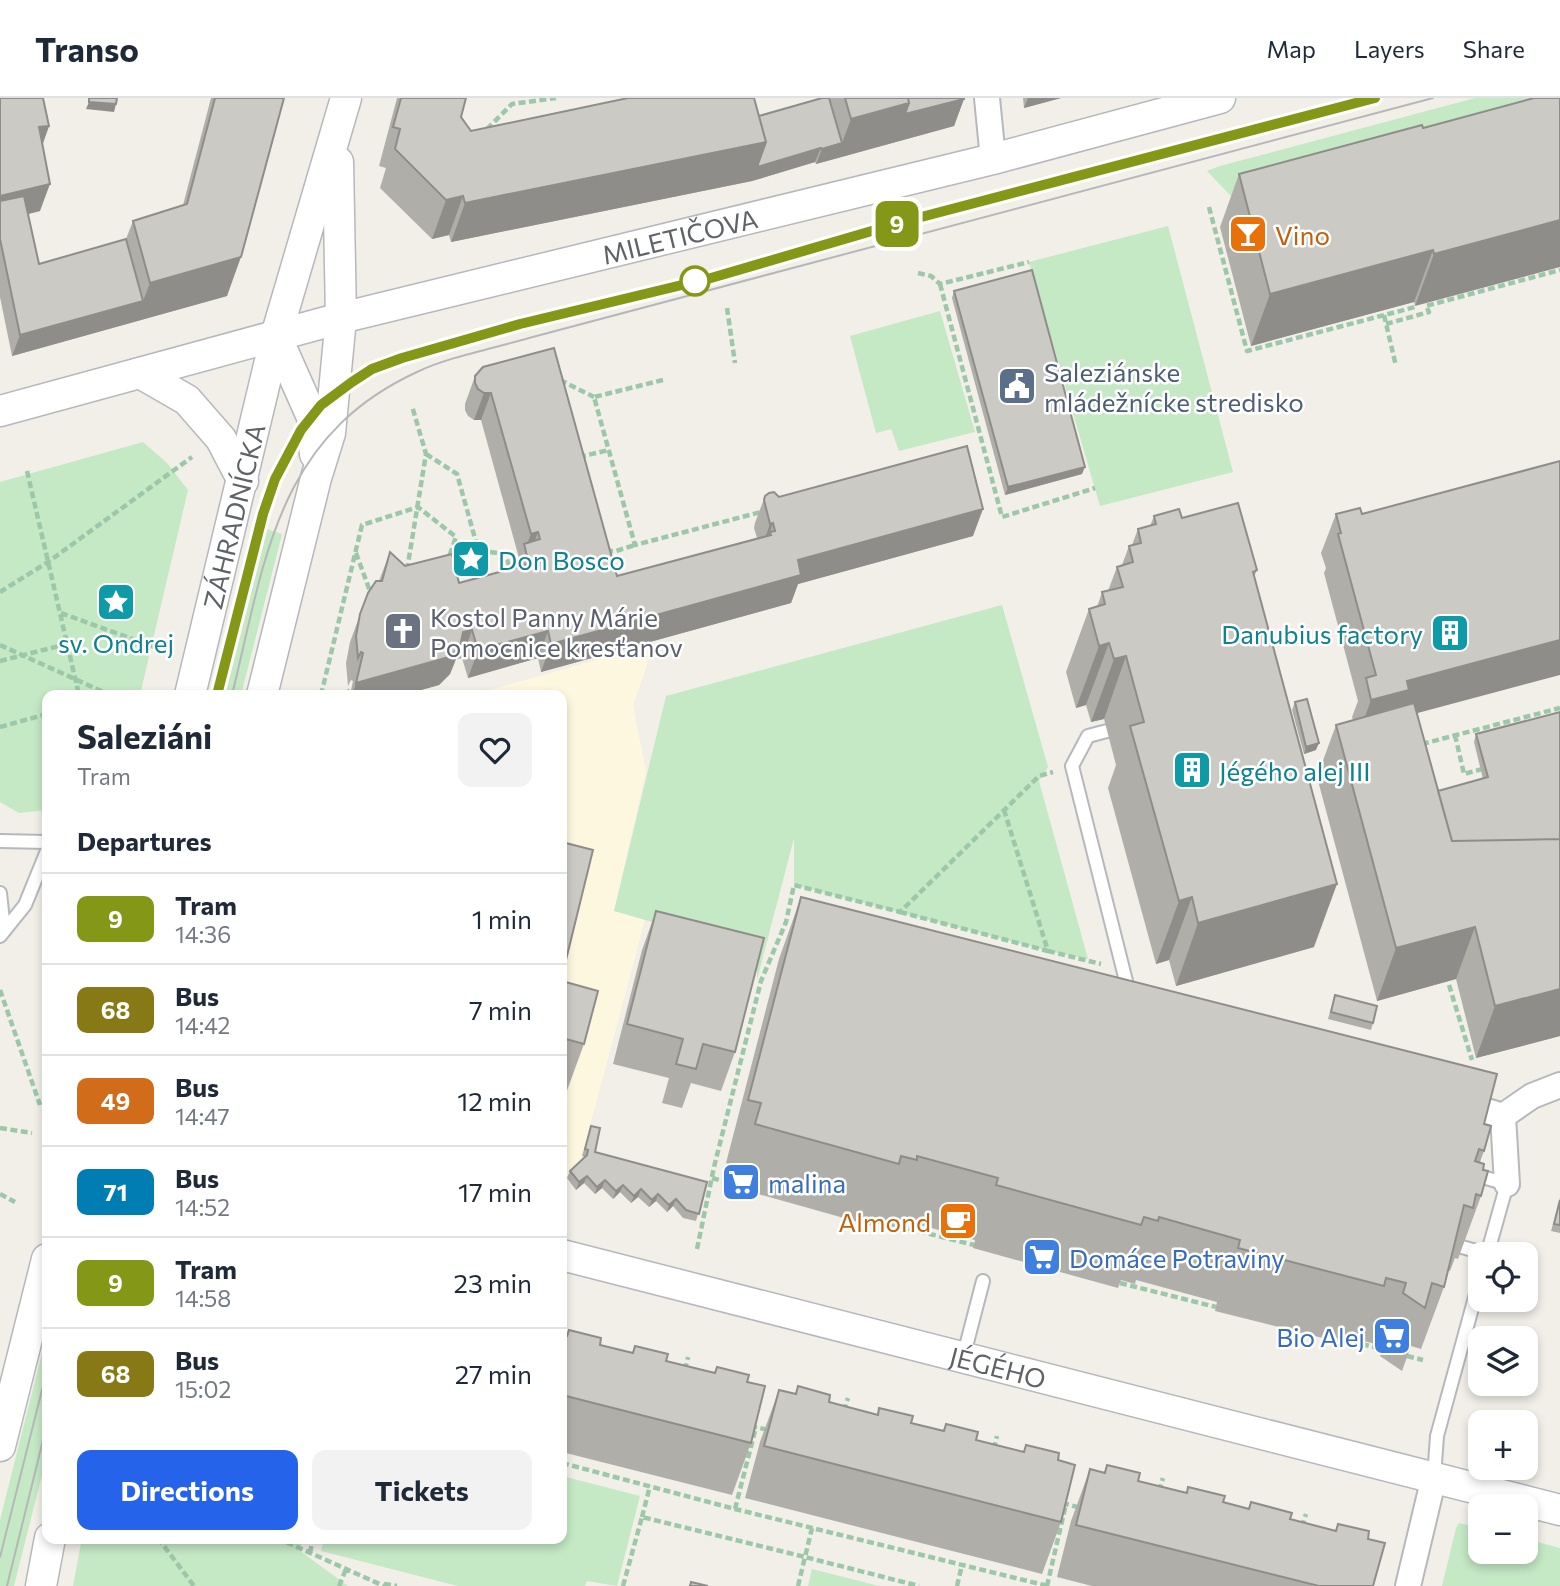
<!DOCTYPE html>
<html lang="en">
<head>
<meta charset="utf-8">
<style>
	:root { --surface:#fff; --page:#f2f2f3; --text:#1f2937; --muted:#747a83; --line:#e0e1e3; --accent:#2563eb }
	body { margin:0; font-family:Commissioner,sans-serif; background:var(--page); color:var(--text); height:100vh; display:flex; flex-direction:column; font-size:26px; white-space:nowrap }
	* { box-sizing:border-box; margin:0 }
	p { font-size:23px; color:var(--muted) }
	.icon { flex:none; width:38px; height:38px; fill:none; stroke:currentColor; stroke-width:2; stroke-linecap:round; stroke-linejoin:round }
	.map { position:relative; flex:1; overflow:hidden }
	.details { position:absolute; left:42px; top:592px; width:525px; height:854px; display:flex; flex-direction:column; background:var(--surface); border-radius:14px; box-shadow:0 4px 10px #0003 }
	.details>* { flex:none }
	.badge { padding:0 14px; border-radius:10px; font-size:24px; line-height:46px }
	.tools { position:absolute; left:1468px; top:1144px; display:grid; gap:14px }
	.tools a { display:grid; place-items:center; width:70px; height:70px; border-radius:14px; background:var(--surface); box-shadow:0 4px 10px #0003; font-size:35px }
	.map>.badge { position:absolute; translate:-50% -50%; box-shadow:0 0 0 4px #fff }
	h2 { padding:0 35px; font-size:26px; line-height:63px }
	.round { display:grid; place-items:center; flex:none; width:74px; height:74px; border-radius:14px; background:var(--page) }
	.overview { display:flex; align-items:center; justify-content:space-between; height:119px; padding:0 35px }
	h1 { font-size:33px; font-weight:700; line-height:52px }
	.primary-button { display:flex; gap:14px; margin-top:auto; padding:14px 35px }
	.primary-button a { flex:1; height:80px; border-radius:14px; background:var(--accent); color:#fff; font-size:28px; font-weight:700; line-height:80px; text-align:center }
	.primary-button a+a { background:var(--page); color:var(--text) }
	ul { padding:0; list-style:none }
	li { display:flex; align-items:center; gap:21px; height:91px; padding:0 35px; border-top:2px solid var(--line) }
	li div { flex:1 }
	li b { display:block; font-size:26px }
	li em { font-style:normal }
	li .badge { min-width:77px; font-weight:700; text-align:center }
	header { display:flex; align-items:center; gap:42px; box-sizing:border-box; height:98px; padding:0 35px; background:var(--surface); border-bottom:2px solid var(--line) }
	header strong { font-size:33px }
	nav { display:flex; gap:38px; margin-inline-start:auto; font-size:24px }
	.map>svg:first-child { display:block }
	.commercial { fill:#fef7e0 }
	.green { fill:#c5e8c5 }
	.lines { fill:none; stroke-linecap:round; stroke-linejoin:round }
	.service-casing { stroke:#b5b8bc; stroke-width:16 }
	.minor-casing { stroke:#b5b8bc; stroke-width:28 }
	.tertiary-casing { stroke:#b5b8bc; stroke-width:33 }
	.path { stroke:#9cc7a9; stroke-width:4.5; stroke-dasharray:7 3.5; stroke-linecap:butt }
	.service { stroke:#fff; stroke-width:12 }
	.minor { stroke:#fff; stroke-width:24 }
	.tertiary { stroke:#fff; stroke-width:30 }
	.tram { stroke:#b6b7b8; stroke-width:2 }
	.wall { fill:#afaea9 }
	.shaded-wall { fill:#8f8d8a }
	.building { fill:#cccac5; stroke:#8f8d8a; stroke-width:2 }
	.line-casing { stroke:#fff; stroke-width:16 }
	.line { stroke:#849717; stroke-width:10 }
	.stop-dot { fill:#fff; stroke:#849717; stroke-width:3.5 }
	.labels { text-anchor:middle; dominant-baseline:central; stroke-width:5; stroke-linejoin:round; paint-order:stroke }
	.food-label { font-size:26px; fill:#c56008; stroke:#fff; text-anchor:start }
	.street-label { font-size:26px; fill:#5f6368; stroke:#fff }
	.service-label { font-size:26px; fill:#4e5e75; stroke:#fff; text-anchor:start }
	.culture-label { font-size:26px; fill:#0d838f; stroke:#fff; text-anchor:start }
	.worship-label { font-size:26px; fill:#5b616d; stroke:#fff; text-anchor:start }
	.shop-label { font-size:26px; fill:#366cbe; stroke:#fff; text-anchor:start }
</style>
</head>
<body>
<header>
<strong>Transo</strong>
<nav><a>Map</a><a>Layers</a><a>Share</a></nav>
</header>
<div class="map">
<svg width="1560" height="1488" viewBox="0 0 1560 1488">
	<rect width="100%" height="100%" fill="#f1efe8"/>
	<path class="commercial" d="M654 546 633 608 646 673 614 813 645 822 588 1035 582 1058 586 1059 562 1084V597H471Z"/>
	<path class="green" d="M1475 0H1560V11L1231 98 1207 73 1220 68Z
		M1168 128 1233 374 1100 408 1029 164Z
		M940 213 975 334 899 353 891 331 876 335 850 238Z
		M143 344 167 365 188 392 140 597H47V712L19 715 0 704V384Z
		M254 427 282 436 241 597H210Z
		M1002 507 1048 669 1039 683 1088 861 1048 853 794 787V740L757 882V854L614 813 666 598Z
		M47 1235V1357L14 1488H0V1422Z
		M562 1378 640 1398 617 1488 587 1483 585 1488H458L321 1453 324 1440H562Z
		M1459 1425 1480 1430V1454H1526V1441L1560 1450V1488H1442L1456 1430Z
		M82 1440H303L300 1453 348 1488H73Z
		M812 1471 879 1488H808Z"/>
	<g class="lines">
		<defs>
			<path id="service" d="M1107 633 1088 638 1072 668 1129 895
				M0 743 47 744
				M0 795 4 832
				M0 838 25 807 47 753
				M1472 1076 1507 1086 1487 1157
				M1462 1149 1487 1156
				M963 1260 983 1183
				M1434 1379 1437 1338 1480 1181"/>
			<path id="minor" d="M987 0 993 61
				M1457 1004 1503 1018 1507 1086
				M1503 1018 1532 998 1560 987
				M1408 1488 1434 1379"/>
			<g id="tertiary">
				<path d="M276 238 312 319 315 356"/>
				<path d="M140 275 187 302 221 341 243 383"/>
				<path id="s1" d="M0 313 341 220 993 61 1220 0"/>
				<path id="s2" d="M190 597 276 238 346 0"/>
				<path d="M262 597 316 380 330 335 341 220 338 64"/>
				<path id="s3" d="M562 1157 1560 1412"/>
				<path d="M0 1348 47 1161"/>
				<path d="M41 1488 50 1440"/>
			</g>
		</defs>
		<use href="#service" class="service-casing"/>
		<use href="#minor" class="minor-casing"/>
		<use href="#tertiary" class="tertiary-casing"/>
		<path class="path" d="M487 31 512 6 556 0
			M1209 109 1247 253 1415 209
			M918 175 931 178 940 186 1029 164
			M940 186 1002 419 1095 390
			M727 210 735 265
			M1384 217 1396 268
			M1386 226 1429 214 1426 208 1560 172
			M560 282 594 299
			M663 282 594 299 635 447 761 414
			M426 356 457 376 476 444 483 453 505 456 512 476
			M579 359 609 352
			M27 373 79 597
			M606 453H616L635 447
			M356 455 371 496
			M451 467 485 481
			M407 472 426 356 412 308
			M0 494 48 464 192 359
			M61 515 157 550
			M0 547 110 597
			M0 563 67 546
			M321 597 362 427 418 409 456 439 448 462
			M345 597 352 590
			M0 629 47 616
			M1455 637 1464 676 1486 670
			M1422 646 1560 610
			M900 814 1048 853 1004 712
			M1048 853 1101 866
			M1449 887 1472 962
			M0 892 40 1007
			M0 1030 32 1035
			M712 1080 733 1086
			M0 1096 15 1104
			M878 1123 974 1147
			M697 1151 714 1069 761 883 786 824 794 787 900 814 1039 678 1053 674
			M1120 1185 1216 1209
			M1362 1246 1382 1251
			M1407 1258 1423 1262
			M685 1272 688 1259
			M844 1313 848 1300
			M750 1328 769 1332
			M994 1351 997 1338
			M562 1365 735 1411 1048 1488
			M1159 1393 1163 1380
			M1062 1405 1081 1410
			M735 1411 756 1329
			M642 1419 650 1388
			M1302 1429 1306 1416
			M158 1440 194 1488
			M277 1440 384 1488
			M310 1455 313 1440
			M384 1486 397 1488
			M339 1488 346 1471
			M623 1488 642 1419 805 1459 812 1430
			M798 1488 805 1459 919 1488
			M957 1488 962 1467
			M1047 1488 1066 1406"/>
		<use href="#service" class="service"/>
		<use href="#minor" class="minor"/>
		<use href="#tertiary" class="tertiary"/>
		<path class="tram" d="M217 597 263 416 275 381 301 332 321 307 352 284 372 271 402 260 520 226 711 180 906 123 1375 0
			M232 597C265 463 276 339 417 274 448 259 495 250 529 240L1433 0
			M0 1459 47 1272
			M7 1488 47 1326"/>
	</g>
	<path class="wall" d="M0 0 49 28 43 46 40 113 28 116 39 166 126 141 133 123 183 107 211 0H284L227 198 12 258 0 199Z
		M397 0H466L461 19 471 33 759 18 820 0H964L954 28 816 66 815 64 752 83 451 144 449 137 432 141 380 90 386 70 379 68Z
		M1023 0H1061L1024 10Z
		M1534 0 1415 208 1414 204 1251 248 1220 129 1239 76 1423 30Z
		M954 193 1082 376 1005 397 952 200Z
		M483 269 617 478 757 440 754 430 755 425 765 398 779 399 973 438 798 486 791 505 541 574 538 560 468 580 462 560 456 561 450 576 439 587 403 597H350L353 583 351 582 348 588 346 565 350 544 368 495 379 483 390 454 405 468 459 485 516 470 519 460 481 322H474L468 318 465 312V306L475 278Z
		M1336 416 1416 615 1438 693 1483 681 1474 644 1476 636 1560 938 1476 960 1456 881 1377 903 1317 679 1336 627 1353 622 1352 619 1358 603 1324 475 1326 470 1321 455Z
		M1154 418 1182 420 1257 472 1254 479 1314 849 1176 888 1169 862 1156 866 1108 690 1116 667 1104 621 1091 624 1086 607 1076 610 1066 574 1089 511 1097 509 1102 494 1108 493 1117 469 1122 467 1129 448 1132 447 1138 431 1150 428Z
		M1295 604 1316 652 1304 656 1292 612Z
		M562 744 565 866 562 875Z
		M801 799 1484 1026V1053L1480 1064 1483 1072 1481 1098 1458 1161 1455 1160 1450 1173 1448 1172 1444 1189 1421 1251 1411 1248 1402 1273 1380 1258 1383 1248 1364 1243 1362 1250 1215 1213 1217 1204 1136 1182 1135 1186 1121 1182 1118 1190 973 1150 975 1142 895 1120 894 1125 879 1121 876 1129 733 1089 739 1068 726 1065 779 861Z
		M656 813 735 954 721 993 691 985 682 1010 662 1005 669 980 613 966 642 852Z
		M562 883 584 946 565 998 562 997Z
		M1335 897 1373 925 1371 932 1328 921Z
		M591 1028 595 1054 707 1084 696 1123 683 1120 673 1108 667 1114 656 1103 649 1109 638 1099 631 1105 620 1094 613 1101 602 1090 595 1096 584 1085 576 1092 567 1080 570 1073 585 1059 582 1058Z
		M1560 1100V1135L1551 1133Z
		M562 1237 714 1275 717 1269 747 1284 751 1345 732 1397 562 1354Z
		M798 1288 829 1304 877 1317 879 1310 911 1325 943 1333 946 1326 976 1342 1024 1354 1026 1347 1058 1362 1061 1424 1042 1476 745 1400 760 1344 779 1292 795 1296Z
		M1107 1367 1138 1383 1249 1411 1251 1404 1290 1421 1368 1441 1373 1488H1092L1057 1479 1071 1423 1090 1371 1104 1374Z"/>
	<path class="shaded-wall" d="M1028 0H1061L1024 10Z
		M964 1 954 28 816 66 822 51 842 45 851 21 909 5Z
		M89 4 116 6 114 14 86 11Z
		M49 28 39 55V29Z
		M766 44 821 50 815 64 752 83 451 144 465 105Z
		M50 86 40 113 0 123V98Z
		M463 98 449 137 432 141 446 102Z
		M1560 122V169L1415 208 1434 156Z
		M1433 152 1414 204 1251 248 1270 196Z
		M241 159 227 198 12 258 20 237 143 203 150 185Z
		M484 295H491L481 322H474Z
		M1085 369 1082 376 1005 397 1008 389Z
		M983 411 973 438 798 486 791 505 541 574 551 546 798 462Z
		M773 425 763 453 760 454 770 426Z
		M538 434 528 462 525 451 531 436Z
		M472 532 462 560 456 561 450 576 439 587 403 597H352L356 585 463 534Z
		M548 533 538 560 468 580 478 552Z
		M1560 542V577L1399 620 1357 641 1371 602 1407 583Z
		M1109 545 1086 607 1076 610 1099 548Z
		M1126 558 1104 621 1091 624 1114 561Z
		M1319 645 1316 652 1304 656 1306 649Z
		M1337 786 1314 849 1176 888 1198 825Z
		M1192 799 1169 862 1156 866 1179 803Z
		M1475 829 1456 881 1377 903 1396 850Z
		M1560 891V938L1476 960 1495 908Z
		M587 1078 584 1085 576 1092 579 1084Z
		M605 1082 602 1090 595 1096 597 1089Z
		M623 1087 620 1094 613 1101 616 1093Z
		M641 1091 638 1099 631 1105 634 1098Z
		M658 1096 656 1103 649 1109 652 1102Z
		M676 1101 673 1108 667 1114 669 1107Z"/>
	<path class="building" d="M0 0H43L49 28 39 29 50 86 0 98Z
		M89 0H117L116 6 89 4Z
		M215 0H284L241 159 150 185 133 123 187 106Z
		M401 0H466L461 19 471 33 628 0H754L766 44 465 105 463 98 446 102 395 51 400 31 393 29Z
		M822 0H829L842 45 822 51 821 50 757 69 766 44 759 18Z
		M845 0H908L909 5 851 21Z
		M908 0H964V1L905 16 909 5Z
		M1534 0H1560V122L1434 156 1433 152 1270 196 1239 76 1422 27 1423 30 1427 29Z
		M24 98 39 166 126 141 143 203 20 237 0 141V103Z
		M1032 172 1085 369 1008 389 954 193Z
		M554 250 617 478 771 437 770 434 775 433 773 425 770 426 764 402 765 398 769 395 774 394 779 399 967 348 983 411 798 462 801 477 551 546 548 533 478 552 472 532 463 534 460 549 449 559 356 585 363 555 361 554 358 560 356 538 360 516 368 495 376 483H382L390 454 405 468 452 456 459 485 529 466 524 446 540 441 538 434 531 436 491 295H484L478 291 475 285V278L483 269Z
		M1560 363V542L1407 583 1409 592 1371 602 1366 580 1376 577 1338 436 1341 435 1336 416 1360 410 1362 416Z
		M1238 405 1257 472 1253 474 1337 786 1198 825 1192 799 1179 803 1130 628 1144 624 1126 558 1114 561 1109 545 1099 548 1089 511 1105 506 1102 494 1123 489 1117 469 1133 464 1129 448 1141 445 1138 431 1156 426 1154 418 1179 411 1182 420Z
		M1307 601 1319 645 1306 649 1295 604Z
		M1414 605 1452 743 1560 741V891L1495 908 1475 829 1396 850 1336 627Z
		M1560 614V741L1452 743 1438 693 1488 679 1476 636Z
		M562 744 593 752 565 866 562 865Z
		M801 799 1497 976 1484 1026 1491 1028 1484 1053 1479 1051 1475 1063 1484 1066 1483 1072 1488 1073 1481 1098 1476 1096 1473 1110 1464 1107 1444 1189 1432 1185 1425 1210 1403 1195 1406 1185 1386 1180 1384 1188 1238 1150 1240 1142 1159 1119 1158 1123 1144 1119 1141 1127 996 1087 998 1080 917 1058V1062L901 1058 899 1066 755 1026 761 1005 748 1002Z
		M656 813 764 840 735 954 703 946 696 971 676 966 683 941 627 926Z
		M562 883 598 893 584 946 562 940Z
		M1335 897 1377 908 1373 925 1331 914Z
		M591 1028 600 1030 595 1054 707 1084 699 1116 686 1112 676 1101 669 1107 658 1096 652 1102 641 1091 634 1098 623 1087 616 1093 605 1082 597 1089 587 1078 579 1084 570 1073 587 1057 588 1052 585 1051Z
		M1560 1102V1127L1554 1126Z
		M569 1232 601 1240 600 1247 633 1255 635 1248 668 1256 666 1263 715 1275 717 1269 749 1277 747 1284 765 1288 751 1345 562 1297V1237L567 1238Z
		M798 1288 830 1297 829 1304 878 1317 879 1310 913 1318 911 1325 944 1333 946 1326 978 1334 976 1342 1024 1354 1026 1347 1059 1355 1058 1362 1075 1367 1061 1424 764 1348 779 1292 796 1296Z
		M1107 1367 1140 1375 1138 1383 1187 1395 1188 1389 1225 1398 1223 1404 1249 1411 1251 1404 1292 1415 1290 1421 1336 1433 1338 1426 1369 1433 1368 1441 1385 1445 1373 1488H1319L1076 1427 1090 1371 1105 1375Z
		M691 1484 708 1488H690Z"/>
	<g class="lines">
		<defs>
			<path id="line" d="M217 597 263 416 275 381 301 332 321 307 352 284 372 271 402 260 520 226 711 180 906 123 1375 0"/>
		</defs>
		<use href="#line" class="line-casing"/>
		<use href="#line" class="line"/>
	</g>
	<defs>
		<symbol id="bar-square" viewBox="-11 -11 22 22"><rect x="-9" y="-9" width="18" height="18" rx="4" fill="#e8710a" stroke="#fff"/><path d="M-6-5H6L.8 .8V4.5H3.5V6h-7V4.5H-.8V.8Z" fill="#fff"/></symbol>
		<symbol id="civic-square" viewBox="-11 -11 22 22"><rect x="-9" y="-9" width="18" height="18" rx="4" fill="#5c6f8a" stroke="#fff"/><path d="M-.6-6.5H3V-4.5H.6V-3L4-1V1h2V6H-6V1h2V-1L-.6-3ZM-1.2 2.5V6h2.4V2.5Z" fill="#fff"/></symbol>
		<symbol id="sight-square" viewBox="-11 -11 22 22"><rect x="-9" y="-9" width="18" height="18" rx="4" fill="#0f9aa8" stroke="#fff"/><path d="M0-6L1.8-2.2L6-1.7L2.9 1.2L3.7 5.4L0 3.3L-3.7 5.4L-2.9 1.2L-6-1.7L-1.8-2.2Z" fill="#fff"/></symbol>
		<symbol id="church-square" viewBox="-11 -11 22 22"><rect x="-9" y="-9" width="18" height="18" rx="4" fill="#6b7280" stroke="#fff"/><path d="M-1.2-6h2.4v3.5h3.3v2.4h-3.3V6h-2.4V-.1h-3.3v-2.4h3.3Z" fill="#fff"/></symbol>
		<symbol id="building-square" viewBox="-11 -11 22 22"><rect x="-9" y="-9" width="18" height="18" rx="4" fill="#0f9aa8" stroke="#fff"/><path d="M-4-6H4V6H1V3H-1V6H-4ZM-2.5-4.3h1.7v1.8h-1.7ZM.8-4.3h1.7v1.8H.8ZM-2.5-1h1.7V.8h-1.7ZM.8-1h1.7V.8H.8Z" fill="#fff"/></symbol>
		<symbol id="supermarket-square" viewBox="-11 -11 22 22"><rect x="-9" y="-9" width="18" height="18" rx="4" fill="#3f7fe0" stroke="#fff"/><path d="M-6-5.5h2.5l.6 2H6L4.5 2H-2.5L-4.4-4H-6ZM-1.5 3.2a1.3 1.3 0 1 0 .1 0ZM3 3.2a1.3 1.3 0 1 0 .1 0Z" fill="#fff"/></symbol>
		<symbol id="cafe-square" viewBox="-11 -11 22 22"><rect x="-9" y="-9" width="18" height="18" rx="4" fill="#e8710a" stroke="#fff"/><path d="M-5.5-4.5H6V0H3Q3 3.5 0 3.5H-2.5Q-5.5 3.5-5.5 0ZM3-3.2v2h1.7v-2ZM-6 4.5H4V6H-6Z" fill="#fff"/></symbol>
	</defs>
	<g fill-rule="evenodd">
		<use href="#bar-square" x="1226" y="114" width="44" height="44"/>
		<use href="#civic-square" x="995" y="266" width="44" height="44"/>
		<use href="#sight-square" x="449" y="439" width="44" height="44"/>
		<use href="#sight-square" x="94" y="482" width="44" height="44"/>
		<use href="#church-square" x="381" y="511" width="44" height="44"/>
		<use href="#building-square" x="1428" y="513" width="44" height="44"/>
		<use href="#building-square" x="1170" y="650" width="44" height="44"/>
		<use href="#supermarket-square" x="719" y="1062" width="44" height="44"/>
		<use href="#cafe-square" x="936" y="1101" width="44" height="44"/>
		<use href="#supermarket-square" x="1020" y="1137" width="44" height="44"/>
		<use href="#supermarket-square" x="1370" y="1216" width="44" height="44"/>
	</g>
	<circle class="stop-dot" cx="695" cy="183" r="14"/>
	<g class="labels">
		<g class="food-label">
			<text x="1275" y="136">Vino</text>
			<text x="931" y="1123" text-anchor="end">Almond</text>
		</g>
		<g class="street-label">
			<text stroke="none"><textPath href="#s1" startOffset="702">MILETIČOVA</textPath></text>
			<text stroke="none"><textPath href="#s2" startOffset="184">ZÁHRADNÍCKA</textPath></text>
			<text stroke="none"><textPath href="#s3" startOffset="450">JÉGÉHO</textPath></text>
		</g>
		<g class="service-label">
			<text x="1044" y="273">Saleziánske<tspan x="1044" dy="30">mládežnícke stredisko</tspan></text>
		</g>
		<g class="culture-label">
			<text x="498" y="461">Don Bosco</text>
			<text x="1423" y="535" text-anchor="end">Danubius factory</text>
			<text x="116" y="544" text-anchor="middle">sv. Ondrej</text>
			<text x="1219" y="672">Jégého alej III</text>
		</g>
		<g class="worship-label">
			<text x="430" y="518">Kostol Panny Márie<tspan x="430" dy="30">Pomocnice kresťanov</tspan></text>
		</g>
		<g class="shop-label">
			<text x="768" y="1084">malina</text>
			<text x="1069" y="1159">Domáce Potraviny</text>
			<text x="1365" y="1238" text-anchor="end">Bio Alej</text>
		</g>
	</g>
</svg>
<div class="tools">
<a><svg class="icon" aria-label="locate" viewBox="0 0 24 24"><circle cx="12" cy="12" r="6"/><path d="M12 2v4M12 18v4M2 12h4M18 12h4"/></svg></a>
<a><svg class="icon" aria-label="layers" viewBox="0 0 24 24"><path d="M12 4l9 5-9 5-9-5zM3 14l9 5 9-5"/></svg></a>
<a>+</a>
<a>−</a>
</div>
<b class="badge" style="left:897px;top:126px;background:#849717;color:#fff">9</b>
<section class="details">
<div class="overview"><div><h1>Saleziáni</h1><p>Tram</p></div><a class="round"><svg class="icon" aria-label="heart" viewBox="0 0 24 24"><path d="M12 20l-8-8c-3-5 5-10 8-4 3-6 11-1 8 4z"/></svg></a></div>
<h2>Departures</h2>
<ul>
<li><span class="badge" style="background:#849717;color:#fff">9</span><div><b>Tram</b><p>14:36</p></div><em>1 min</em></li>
<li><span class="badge" style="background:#887917;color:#fff">68</span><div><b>Bus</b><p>14:42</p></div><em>7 min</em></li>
<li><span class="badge" style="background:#d16c1a;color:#fff">49</span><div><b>Bus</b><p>14:47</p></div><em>12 min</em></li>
<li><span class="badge" style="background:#007db3;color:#fff">71</span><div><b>Bus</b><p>14:52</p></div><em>17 min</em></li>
<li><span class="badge" style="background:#849717;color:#fff">9</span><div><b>Tram</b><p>14:58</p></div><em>23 min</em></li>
<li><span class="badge" style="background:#887917;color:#fff">68</span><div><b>Bus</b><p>15:02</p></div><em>27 min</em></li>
</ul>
<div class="primary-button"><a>Directions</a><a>Tickets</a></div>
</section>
</div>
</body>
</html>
